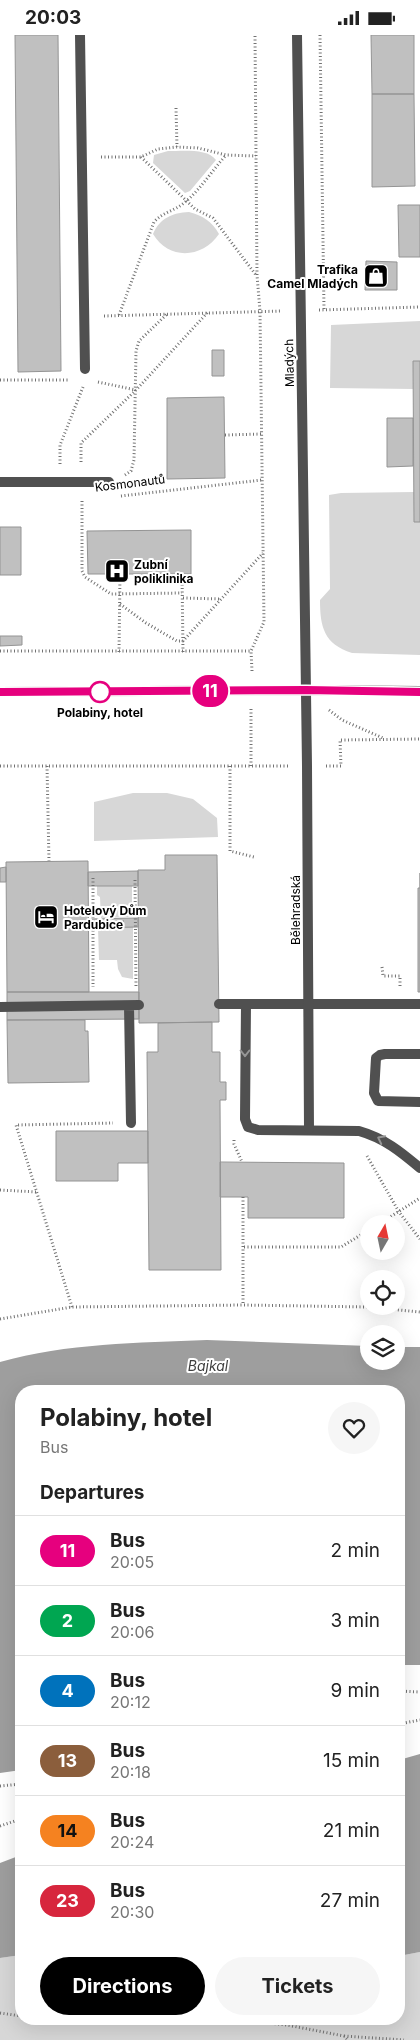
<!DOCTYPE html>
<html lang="en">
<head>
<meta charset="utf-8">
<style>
	:root { --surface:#fff; --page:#f6f6f6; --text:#222; --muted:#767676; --line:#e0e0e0; --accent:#000 }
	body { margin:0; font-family:Inter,sans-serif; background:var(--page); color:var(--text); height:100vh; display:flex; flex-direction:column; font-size:19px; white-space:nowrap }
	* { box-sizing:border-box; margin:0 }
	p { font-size:16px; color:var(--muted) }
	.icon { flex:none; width:28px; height:28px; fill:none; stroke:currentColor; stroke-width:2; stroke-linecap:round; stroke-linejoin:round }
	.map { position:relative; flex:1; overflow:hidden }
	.details { position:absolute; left:15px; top:1350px; width:390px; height:640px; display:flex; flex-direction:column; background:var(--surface); border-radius:20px; box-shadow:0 5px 20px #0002 }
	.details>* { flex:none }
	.badge { padding:0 10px; border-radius:16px; font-size:18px; line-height:32px }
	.needle { width:32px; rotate:9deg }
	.buttons { position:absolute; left:360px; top:1180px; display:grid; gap:10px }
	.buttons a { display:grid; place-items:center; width:45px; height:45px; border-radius:50%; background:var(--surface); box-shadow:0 5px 20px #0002; font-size:25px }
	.map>.badge { position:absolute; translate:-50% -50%; box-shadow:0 0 0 2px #fff }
	h2 { padding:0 25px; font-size:19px; line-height:45px }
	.round { display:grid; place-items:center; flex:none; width:52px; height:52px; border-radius:26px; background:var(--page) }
	.overview { display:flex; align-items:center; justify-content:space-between; height:85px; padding:0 25px }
	h1 { font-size:24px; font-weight:700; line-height:38px }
	.button { display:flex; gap:10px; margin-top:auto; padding:10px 25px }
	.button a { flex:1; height:58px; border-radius:30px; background:var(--accent); color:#fff; font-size:20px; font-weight:700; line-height:58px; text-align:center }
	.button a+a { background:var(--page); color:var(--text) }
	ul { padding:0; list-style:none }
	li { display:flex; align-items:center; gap:15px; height:70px; padding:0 25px; border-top:1px solid var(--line) }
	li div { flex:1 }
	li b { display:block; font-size:19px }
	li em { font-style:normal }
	li .badge { min-width:55px; font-weight:700; text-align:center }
	.status { display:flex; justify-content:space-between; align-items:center; height:35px; padding:0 25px; background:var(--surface); direction:ltr }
	.status svg { height:14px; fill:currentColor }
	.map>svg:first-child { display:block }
	.green { fill:#d7d7d7 }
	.water { fill:#9e9e9e }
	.building { fill:#c0c0c0; stroke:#949494 }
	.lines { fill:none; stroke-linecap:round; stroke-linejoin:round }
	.path { stroke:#727272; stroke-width:3; stroke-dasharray:1 2.5; stroke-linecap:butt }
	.lane { stroke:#505050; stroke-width:10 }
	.street { stroke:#505050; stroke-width:10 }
	.oneway { stroke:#969696 }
	.line-casing { stroke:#fff; stroke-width:11 }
	.line { stroke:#e6007e; stroke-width:8 }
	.stop-dot { fill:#fff; stroke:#e6007e; stroke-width:2.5 }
	.labels { text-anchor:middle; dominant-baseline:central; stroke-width:4; stroke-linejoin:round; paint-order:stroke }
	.poi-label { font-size:12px; font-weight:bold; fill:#000; stroke:#fff; text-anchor:start }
	.street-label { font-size:12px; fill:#000; stroke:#fff }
	.stop-label { font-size:12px; font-weight:bold; fill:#000; stroke:#fff }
	.water-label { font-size:14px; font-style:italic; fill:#3f3f3f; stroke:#fff }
</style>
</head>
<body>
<div class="status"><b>20:03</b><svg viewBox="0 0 49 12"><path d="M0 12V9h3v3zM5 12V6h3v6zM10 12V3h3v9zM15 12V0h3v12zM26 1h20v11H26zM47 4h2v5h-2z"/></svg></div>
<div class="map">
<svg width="420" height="2005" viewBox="0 0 420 2005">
	<rect width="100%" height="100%" fill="#fff"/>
	<path class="green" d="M168 116C182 116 208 113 216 125L190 156 185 158 153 128 154 120Z
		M189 177C203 181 212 186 219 199 203 223 169 226 153 199 160 183 172 178 189 177Z
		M420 286V326H413V354L330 353 331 290Z
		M414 457V487H420V620L352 618C324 609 320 592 320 565L330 554 329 460 341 458Z
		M133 758H167L193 764 217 783 218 802 94 806V767Z
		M97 851H132V882L101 883 100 862 97 860Z
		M133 892V944L122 942 118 934 117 925H99L98 893Z
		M420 1917V2005H0V1923L21 1920V1984H399V1921Z"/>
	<path class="water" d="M207 1305 369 1311V1326H396V1312H420V1630H399V1356H21V1735L0 1738V1327C67 1308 138 1308 207 1305Z
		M420 1719V1917L399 1921V1725Z
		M21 1820V1920L0 1923V1828Z"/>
	<path class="building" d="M15 0H58L61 336 18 337Z
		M371 0H414V59H372Z
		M372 59H414L415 151 372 152Z
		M398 170H420V222H399Z
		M366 226 397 227V255H365Z
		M212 315H224V341H212Z
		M413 326H420V487H414Z
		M224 362 225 443 167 444V363Z
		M387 383H413V431L387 432Z
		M0 492H21V540H0Z
		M191 495V539H88L87 496Z
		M0 601H22V610L0 611Z
		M165 820H217L219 987 139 988 138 835H165Z
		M88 826 89 957H7L6 827Z
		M6 832V847H0V833Z
		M138 836V851H88V837Z
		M420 838V957H418V853H420Z
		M138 883V892L88 893V884Z
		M7 957H139V984L7 985Z
		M7 985H85V996H88L89 1047 8 1048Z
		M212 987V1017H220V1047H226V1065H220L221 1235H149L147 1017H158V988Z
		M56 1096H148V1128H118V1146H56Z
		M220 1127 344 1128V1183H248V1162H220Z"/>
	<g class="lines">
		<path class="path" d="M320 0 324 274
			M176 73 177 112
			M101 122H141L158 114 177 112 198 113 226 120 256 121
			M141 122 195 174 213 183 256 240
			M319 275 420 272
			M119 280 154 187C163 177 174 176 184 168 200 155 212 136 226 120
			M104 281 282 276
			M0 345H69
			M98 347 136 355
			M225 400 262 399
			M81 427V408L136 355 208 277
			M60 429V410L83 352
			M125 440 131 436 134 425 136 316 139 306 167 279
			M121 461 262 445
			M82 466V536L85 542 111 559 182 558
			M182 539 183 617
			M183 563 221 564
			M120 569 146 588 177 606H183L263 518
			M0 616H251
			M119 617 120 539
			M252 636 251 616 264 587 260 276 257 240 255 0
			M329 675 342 685 383 703
			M0 731H289
			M47 731 49 826
			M230 731V816L254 822
			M251 731V674
			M326 731H341L340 705 420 704
			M93 843V952
			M135 845 136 952
			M88 889 126 887
			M382 932 383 941H400V951
			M234 1105V1109L242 1127
			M367 1121 399 1177 420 1204
			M0 1155 37 1157
			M243 1162V1270
			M379 1189 420 1163
			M244 1212H341L369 1195
			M72 1272 16 1090 113 1088
			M0 1284 72 1272 243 1270 368 1272 420 1277
			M399 1656 420 1657
			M399 1689 420 1685
			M0 1751 21 1749
			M0 1791 21 1784
			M0 1978 21 1981
			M233 1984 287 1990 344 2001 348 2005
			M344 2001 404 2005"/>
		<path class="lane" d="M80 0 85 334
			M0 447H109
			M219 969H420
			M246 969 245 1084 248 1092 258 1095 359 1096C384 1103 401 1117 420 1133
			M129 971 131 1088
			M0 972 139 970
			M420 1019H385L380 1020 376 1023 374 1058 378 1066 420 1067"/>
		<path class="street" d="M297 0 307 731 309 1094
			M0 657 306 655 420 656"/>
	</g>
	<defs><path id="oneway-chevron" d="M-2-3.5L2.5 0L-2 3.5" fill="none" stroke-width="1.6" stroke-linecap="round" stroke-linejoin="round" transform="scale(1.25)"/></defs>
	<g class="oneway">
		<use href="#oneway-chevron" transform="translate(245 1018) rotate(90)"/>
		<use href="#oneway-chevron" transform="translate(381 1104) rotate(-153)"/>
	</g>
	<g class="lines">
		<defs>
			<path id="line" d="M0 657 306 655 420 657"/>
		</defs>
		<use href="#line" class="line-casing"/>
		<use href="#line" class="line"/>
	</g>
	<defs>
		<symbol id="shop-square" viewBox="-11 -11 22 22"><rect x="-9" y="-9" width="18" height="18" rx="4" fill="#000" stroke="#fff"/><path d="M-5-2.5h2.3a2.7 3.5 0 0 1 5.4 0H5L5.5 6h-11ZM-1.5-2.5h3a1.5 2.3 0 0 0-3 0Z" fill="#fff"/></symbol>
		<symbol id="hospital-square" viewBox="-11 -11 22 22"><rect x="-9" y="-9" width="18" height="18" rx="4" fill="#000" stroke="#fff"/><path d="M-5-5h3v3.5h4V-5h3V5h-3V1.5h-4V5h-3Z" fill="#fff"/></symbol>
		<symbol id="hotel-square" viewBox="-11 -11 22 22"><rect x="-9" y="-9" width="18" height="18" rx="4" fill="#000" stroke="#fff"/><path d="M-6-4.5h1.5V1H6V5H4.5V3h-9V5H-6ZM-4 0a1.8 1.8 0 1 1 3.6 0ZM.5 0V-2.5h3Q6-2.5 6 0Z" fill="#fff"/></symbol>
	</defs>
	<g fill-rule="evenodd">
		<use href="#shop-square" x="362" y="227" width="28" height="28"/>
		<use href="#hospital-square" x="103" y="522" width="28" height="28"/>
		<use href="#hotel-square" x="32" y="868" width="28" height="28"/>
	</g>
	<circle class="stop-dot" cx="100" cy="657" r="10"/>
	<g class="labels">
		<g class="poi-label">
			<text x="358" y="234" text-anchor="end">Trafika<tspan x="358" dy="14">Camel Mladých</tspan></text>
			<text x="134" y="529">Zubní<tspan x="134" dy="14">poliklinika</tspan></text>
			<text x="64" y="875">Hotelový Dům<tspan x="64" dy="14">Pardubice</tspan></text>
		</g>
		<g class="street-label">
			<text transform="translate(289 328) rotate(-91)">Mladých</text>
			<text transform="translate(130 448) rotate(-7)">Kosmonautů</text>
			<text transform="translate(295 875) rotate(-90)">Bělehradská</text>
		</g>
		<g class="stop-label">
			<text x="100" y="677">Polabiny, hotel</text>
		</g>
		<g class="water-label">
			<text x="208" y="1330">Bajkal</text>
		</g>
	</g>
</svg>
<div class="buttons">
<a><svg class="needle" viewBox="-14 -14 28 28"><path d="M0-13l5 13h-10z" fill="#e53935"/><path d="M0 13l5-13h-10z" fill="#767676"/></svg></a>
<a><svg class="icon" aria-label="locate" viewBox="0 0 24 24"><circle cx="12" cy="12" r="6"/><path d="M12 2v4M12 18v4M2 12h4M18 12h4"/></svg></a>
<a><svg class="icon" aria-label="layers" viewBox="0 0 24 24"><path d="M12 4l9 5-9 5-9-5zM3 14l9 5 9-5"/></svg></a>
</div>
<b class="badge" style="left:210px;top:656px;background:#e6007e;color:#fff">11</b>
<section class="details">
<div class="overview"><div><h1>Polabiny, hotel</h1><p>Bus</p></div><a class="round"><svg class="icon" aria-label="heart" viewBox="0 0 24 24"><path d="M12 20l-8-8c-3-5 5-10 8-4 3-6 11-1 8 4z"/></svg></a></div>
<h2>Departures</h2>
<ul>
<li><span class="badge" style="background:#e6007e;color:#fff">11</span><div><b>Bus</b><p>20:05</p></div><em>2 min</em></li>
<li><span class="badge" style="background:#00a651;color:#fff">2</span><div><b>Bus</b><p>20:06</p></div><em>3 min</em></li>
<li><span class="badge" style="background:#0072bc;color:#fff">4</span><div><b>Bus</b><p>20:12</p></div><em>9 min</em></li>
<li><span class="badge" style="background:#8b5e3c;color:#fff">13</span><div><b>Bus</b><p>20:18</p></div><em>15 min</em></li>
<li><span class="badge" style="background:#f58220;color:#111">14</span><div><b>Bus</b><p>20:24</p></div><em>21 min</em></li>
<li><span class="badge" style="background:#d7263d;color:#fff">23</span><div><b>Bus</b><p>20:30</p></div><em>27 min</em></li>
</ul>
<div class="button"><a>Directions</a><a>Tickets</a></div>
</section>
</div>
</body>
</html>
